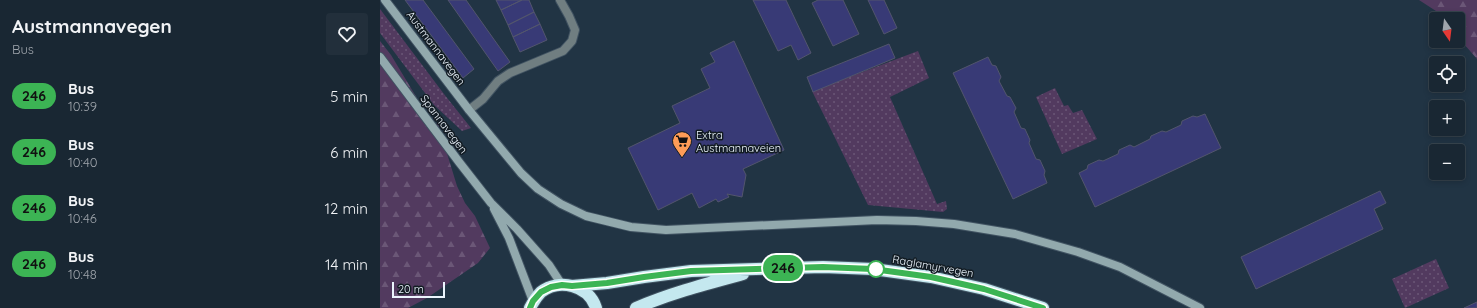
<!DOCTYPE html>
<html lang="en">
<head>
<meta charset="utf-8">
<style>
	:root { --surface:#192733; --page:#222f3b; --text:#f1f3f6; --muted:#9fa5ac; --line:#37444e }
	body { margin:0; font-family:Quicksand,sans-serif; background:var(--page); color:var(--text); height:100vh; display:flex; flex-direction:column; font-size:15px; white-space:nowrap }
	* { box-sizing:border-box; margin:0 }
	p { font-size:13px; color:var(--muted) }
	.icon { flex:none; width:22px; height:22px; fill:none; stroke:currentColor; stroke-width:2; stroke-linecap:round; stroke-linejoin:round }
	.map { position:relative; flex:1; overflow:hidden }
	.details { display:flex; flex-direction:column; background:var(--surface); width:380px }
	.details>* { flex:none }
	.badge { padding:0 8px; border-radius:13px; font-size:14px; line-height:26px }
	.needle { width:26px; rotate:166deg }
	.buttons { position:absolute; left:1049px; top:12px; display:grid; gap:8px }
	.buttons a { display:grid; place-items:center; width:36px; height:36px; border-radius:4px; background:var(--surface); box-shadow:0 2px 6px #0003,0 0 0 1px var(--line); font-size:20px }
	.scale { position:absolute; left:12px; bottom:10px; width:53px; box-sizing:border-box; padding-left:4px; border:2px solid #ecf5fe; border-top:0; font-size:11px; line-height:14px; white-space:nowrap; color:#ecf5fe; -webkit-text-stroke:3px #121b22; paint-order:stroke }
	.map>.badge { position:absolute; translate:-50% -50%; box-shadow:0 0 0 2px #fff }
	.round { display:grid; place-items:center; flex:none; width:42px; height:42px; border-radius:4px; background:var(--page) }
	.head { display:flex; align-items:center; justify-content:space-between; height:68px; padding:0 12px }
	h1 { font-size:19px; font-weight:700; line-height:30px }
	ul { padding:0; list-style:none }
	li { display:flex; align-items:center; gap:12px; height:56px; padding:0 12px }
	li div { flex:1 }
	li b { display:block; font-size:15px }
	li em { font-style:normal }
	li .badge { min-width:44px; font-weight:700; text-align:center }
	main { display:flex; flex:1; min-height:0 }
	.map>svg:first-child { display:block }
	.grass { fill:url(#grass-dots) }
	.forest { fill:url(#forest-firs) }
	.building { fill:#383a76; stroke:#52556d }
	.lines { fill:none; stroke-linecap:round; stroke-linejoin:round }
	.street-casing { stroke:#415362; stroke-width:10 }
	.secondary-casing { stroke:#415362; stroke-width:10 }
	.highway-casing { stroke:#415362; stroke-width:14 }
	.street { stroke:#707e81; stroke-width:8 }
	.secondary { stroke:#92a9ad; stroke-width:8 }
	.highway { stroke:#c4e8ef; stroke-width:12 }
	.line-casing { stroke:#fff; stroke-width:9 }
	.line { stroke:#3cb454; stroke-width:6 }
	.stop-dot { fill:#fff; stroke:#3cb454; stroke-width:2 }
	.labels { text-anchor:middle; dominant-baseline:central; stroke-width:3; stroke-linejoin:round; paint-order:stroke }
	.street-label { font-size:11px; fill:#ecf5fe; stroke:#121b22 }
	.poi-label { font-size:11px; fill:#ecf5fe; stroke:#121b22; text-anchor:start }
</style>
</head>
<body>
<main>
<section class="details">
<div class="head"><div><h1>Austmannavegen</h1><p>Bus</p></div><a class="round"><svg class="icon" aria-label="heart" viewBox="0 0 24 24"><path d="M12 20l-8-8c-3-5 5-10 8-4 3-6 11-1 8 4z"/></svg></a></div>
<ul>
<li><span class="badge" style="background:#3cb454;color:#111">246</span><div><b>Bus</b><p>10:39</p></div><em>5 min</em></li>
<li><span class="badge" style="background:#3cb454;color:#111">246</span><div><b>Bus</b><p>10:40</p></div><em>6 min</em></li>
<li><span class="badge" style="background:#3cb454;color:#111">246</span><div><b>Bus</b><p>10:46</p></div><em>12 min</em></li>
<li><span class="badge" style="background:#3cb454;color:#111">246</span><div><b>Bus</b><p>10:48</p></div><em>14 min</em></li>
</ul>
</section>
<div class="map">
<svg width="1097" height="308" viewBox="0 0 1097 308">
	<defs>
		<pattern id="grass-dots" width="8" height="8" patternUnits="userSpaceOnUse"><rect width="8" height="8" fill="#523a5f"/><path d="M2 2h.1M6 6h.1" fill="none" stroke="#6b5777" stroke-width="1.8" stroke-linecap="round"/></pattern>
		<pattern id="forest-firs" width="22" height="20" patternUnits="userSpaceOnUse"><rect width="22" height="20" fill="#523a5f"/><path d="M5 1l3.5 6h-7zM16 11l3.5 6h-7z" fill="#6b5777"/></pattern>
	</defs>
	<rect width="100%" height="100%" fill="#213444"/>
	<path class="grass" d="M0 9 64 94 91 128 82 131 54 105 0 33Z
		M538 51 549 78 510 97 557 204 566 201 567 209 563 212 488 205 432 91Z
		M675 88 684 106 688 105 693 113 702 110 717 139 682 154 656 97Z
		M1056 259 1069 288 1025 308 1012 279Z"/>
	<path class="forest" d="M1039 0H1097V59L1078 37V19H1062L1056 11Z
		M0 41 11 55 52 123 58 124 77 186 85 203 95 216 110 248 98 263 47 298 28 308H0Z"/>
	<path class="building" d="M25 0H43L94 69 83 78Z
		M68 0H86L130 62 118 71Z
		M116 0H142L121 10Z
		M142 0H149L154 12 128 25 121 10Z
		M373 0H406L431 53 418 60 411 45 398 51Z
		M438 0H463L479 34 453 46 432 3Z
		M488 0H504L517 28 504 34Z
		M154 12 160 24 133 37 128 25Z
		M160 24 167 40 140 52 133 37Z
		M354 41 404 150 363 169 366 175 362 197 347 194 349 197 338 202 336 199 319 208 312 193 278 210 248 148 300 123 292 106 330 88 321 69 335 62 330 53Z
		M509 44 515 58 433 92 427 77Z
		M608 57 612 65 616 66 621 77 619 81 627 96 630 97 636 108 634 112 641 128 645 129 650 140 649 143 656 159 660 160 665 171 664 175 667 183 633 199 573 73Z
		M825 114 841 148 715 207 699 173 707 169 708 165 719 160 723 161 738 154 739 150 750 145 754 147 770 139 771 136 782 131 786 132 801 125 802 121 813 116 817 117Z
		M1000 191 1006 203 994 209 1003 229 876 289 861 257Z
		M1097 302V308H1084Z"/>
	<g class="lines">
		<defs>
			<path id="street" d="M89 110 103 99 118 81 130 73 183 51 192 41 195 30 189 16 180 0"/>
			<path id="secondary" d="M5 0 89 110 141 173 158 189 181 204 206 216 251 227 286 230 497 220 536 221 574 224 635 234 698 252 740 267 820 308
				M0 57 79 162 111 203 137 229 169 265 182 285
				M114 209 129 238 153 301"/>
			<path id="highway" d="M192 286 227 283 264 277 311 271 443 267 493 269 551 277 604 289 663 308
				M150 308C153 302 156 297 161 292 179 278 209 285 216 308
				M256 308C291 293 326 284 363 274"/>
		</defs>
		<use href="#street" class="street-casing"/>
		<use href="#secondary" class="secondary-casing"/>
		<use href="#highway" class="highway-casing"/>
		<use href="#street" class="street"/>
		<use href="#secondary" class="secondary"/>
		<use href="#highway" class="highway"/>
	</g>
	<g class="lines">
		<defs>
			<path id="line" d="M150 308 153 301 161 292 171 287 182 285 192 286 227 283 264 277 311 271 443 267 493 269 551 277 604 289 663 308"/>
		</defs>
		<use href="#line" class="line-casing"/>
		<use href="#line" class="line"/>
	</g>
	<defs>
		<symbol id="supermarket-pin" viewBox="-11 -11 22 30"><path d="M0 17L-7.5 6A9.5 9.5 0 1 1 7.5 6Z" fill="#fe9c57" stroke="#121b22"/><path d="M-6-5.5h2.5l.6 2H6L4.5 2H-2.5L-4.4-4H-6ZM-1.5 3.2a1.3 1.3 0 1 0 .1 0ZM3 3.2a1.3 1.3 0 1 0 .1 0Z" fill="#111"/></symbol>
	</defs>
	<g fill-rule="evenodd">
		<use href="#supermarket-pin" x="291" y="130" width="22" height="30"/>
	</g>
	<circle class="stop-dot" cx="496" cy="269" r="8"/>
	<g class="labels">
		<g class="street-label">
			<text transform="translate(56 48) rotate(53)">Austmannavegen</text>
			<text transform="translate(64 124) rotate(53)">Spannavegen</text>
			<text transform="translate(553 266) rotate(10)">Raglamyrvegen</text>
		</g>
		<g class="poi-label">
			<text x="316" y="135">Extra<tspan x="316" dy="13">Austmannaveien</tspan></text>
		</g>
	</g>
</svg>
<div class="buttons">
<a><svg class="needle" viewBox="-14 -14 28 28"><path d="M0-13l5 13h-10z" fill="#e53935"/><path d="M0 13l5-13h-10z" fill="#9fa5ac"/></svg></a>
<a><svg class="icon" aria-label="locate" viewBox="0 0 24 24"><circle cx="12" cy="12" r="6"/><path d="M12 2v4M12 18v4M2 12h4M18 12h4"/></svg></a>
<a>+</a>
<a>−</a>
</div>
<div class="scale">20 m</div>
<b class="badge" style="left:403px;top:268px;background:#3cb454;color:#111">246</b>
</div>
</main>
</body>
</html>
